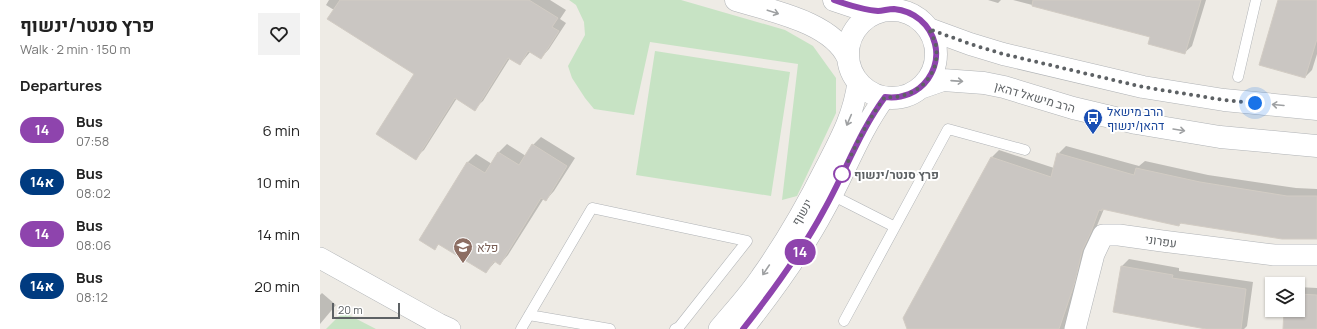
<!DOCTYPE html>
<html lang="en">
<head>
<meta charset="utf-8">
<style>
	:root { --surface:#fff; --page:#f2f2f2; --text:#222; --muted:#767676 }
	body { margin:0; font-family:Manrope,Heebo,sans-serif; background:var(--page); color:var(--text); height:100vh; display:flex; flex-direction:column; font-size:15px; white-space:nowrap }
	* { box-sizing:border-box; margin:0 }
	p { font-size:13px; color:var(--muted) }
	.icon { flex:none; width:22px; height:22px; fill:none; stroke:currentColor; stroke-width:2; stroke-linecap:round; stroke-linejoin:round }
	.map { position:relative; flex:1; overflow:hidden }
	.details { display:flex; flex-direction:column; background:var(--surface); width:320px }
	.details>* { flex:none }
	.badge { padding:0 8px; border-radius:13px; font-size:14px; line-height:26px }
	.controls { position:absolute; left:945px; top:277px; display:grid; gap:8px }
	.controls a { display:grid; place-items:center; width:40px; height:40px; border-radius:0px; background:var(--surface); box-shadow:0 1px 3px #0004; font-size:20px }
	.scale { position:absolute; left:12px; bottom:10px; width:68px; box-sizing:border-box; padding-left:4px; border:2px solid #5d6164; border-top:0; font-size:11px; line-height:14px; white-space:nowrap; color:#5d6164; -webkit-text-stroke:3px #fff; paint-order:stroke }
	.you { position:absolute; width:20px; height:20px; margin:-10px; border:3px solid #fff; border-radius:50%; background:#1a73e8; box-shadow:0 0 0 6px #1a73e833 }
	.map>.badge { position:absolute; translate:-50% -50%; box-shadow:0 0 0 2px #fff }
	h2 { padding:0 20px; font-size:15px; line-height:36px }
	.round { display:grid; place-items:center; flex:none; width:42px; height:42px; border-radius:0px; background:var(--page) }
	.head { display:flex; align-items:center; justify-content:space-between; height:68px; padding:0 20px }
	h1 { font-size:19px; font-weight:700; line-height:30px }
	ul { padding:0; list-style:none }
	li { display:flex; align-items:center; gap:12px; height:52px; padding:0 20px }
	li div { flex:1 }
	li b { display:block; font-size:15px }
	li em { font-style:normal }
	li .badge { min-width:44px; font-weight:700; text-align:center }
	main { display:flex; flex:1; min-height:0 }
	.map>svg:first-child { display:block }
	.green { fill:#c7e3c4 }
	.shadow { fill:#0003 }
	.building { fill:#cac6c2; stroke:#d2ccc4 }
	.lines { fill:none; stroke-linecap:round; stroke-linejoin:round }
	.service-casing { stroke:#b0b3b6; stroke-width:11 }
	.minor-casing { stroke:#b0b3b6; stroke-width:22 }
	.tertiary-casing { stroke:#b0b3b6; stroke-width:23 }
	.service { stroke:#fff; stroke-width:10 }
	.minor { stroke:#fff; stroke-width:21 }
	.tertiary { stroke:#fff; stroke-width:22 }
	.oneway { stroke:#9ea0a2 }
	.line-casing { stroke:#fff; stroke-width:9 }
	.line { stroke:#8e44ad; stroke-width:6 }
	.walk { stroke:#5d6164; stroke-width:4; stroke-dasharray:0 7.2 }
	.stop-dot { fill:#fff; stroke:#8e44ad; stroke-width:2 }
	.labels { text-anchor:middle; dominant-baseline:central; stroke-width:4; stroke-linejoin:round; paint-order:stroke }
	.street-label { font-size:12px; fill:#5d6164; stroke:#fff }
	.transit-label { font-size:12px; fill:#164399; stroke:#fff; text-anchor:start }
	.stop-label { font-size:12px; font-weight:bold; fill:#5d6164; stroke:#fff; text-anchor:start }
	.education-label { font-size:12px; fill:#785e54; stroke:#fff; text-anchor:start }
</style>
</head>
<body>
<main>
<section class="details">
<div class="head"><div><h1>פרץ סנטר/ינשוף</h1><p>Walk · 2 min · 150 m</p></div><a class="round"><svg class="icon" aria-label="heart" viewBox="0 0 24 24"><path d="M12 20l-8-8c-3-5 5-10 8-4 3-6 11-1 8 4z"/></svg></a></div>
<h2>Departures</h2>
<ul>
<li><span class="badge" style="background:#8e44ad;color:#fff">14</span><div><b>Bus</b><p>07:58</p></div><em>6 min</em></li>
<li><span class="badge" style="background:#003b80;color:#fff">14א</span><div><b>Bus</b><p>08:02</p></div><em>10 min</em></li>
<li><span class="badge" style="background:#8e44ad;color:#fff">14</span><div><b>Bus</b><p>08:06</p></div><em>14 min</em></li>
<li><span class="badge" style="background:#003b80;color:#fff">14א</span><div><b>Bus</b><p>08:12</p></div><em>20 min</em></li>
</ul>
</section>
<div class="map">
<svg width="997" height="329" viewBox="0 0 997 329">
	<rect width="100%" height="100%" fill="#eeebe5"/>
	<path class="green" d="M249 0H361L465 30 493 46 516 78V113L477 196 462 200 478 64 330 42 314 115 274 109 265 98 252 78 248 66 265 35 264 22 256 5Z
		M335 51 470 72 451 196 316 175Z
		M23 312 56 329H6Z"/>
	<path class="shadow" d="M9 0H230L246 10 240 19 246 23 229 49 221 58 211 51 200 64 190 58 163 101 154 109 137 98 104 150 95 158V74L14 10 6 5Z
		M668 0H681L678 3Z
		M693 0H886L872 46 864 53 831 36Z
		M959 0H997V54L992 70 985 77Z
		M221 137 255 158 234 191 226 200 224 198 188 255 180 264 176 261 166 272 120 243 114 249 100 240 148 162 156 154 172 164 179 152 187 144 206 156 213 145Z
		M746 146 819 166 825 161 888 175 976 188 997 189V238L862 222 859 225 784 209 770 242 762 273 744 329H588L671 158 679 150 734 168 738 154Z
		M809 259 859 268V271L933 282 927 326 924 329H896L794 311 802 266Z
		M978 287 997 288V329H964L965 310H978Z
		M2 293 16 305 0 324V295Z"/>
	<path class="building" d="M20 0H209L238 18 232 27 239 31 221 59 208 51 200 65 188 58 155 111 135 98 96 160 56 134 94 74 7 19Z
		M713 0H881L865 54 828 44 830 37 712 6Z
		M958 0H997V39L985 78 939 65Z
		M212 144 247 166 226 201 221 198 180 265 174 261 166 273 118 244 115 250 99 240 147 162 165 173 178 152 199 165Z
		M737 153 814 175 816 168 880 182 967 196H997V239H962L860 223 859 226 782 209V211L779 210 771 232 762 251 755 282 739 329H587L583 318 671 157 731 177Z
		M801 266 853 275 852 278 926 289 921 329H886L793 312Z
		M978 294 997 295V329H963L964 310H978Z"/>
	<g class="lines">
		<defs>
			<path id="service" d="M918 77 936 0
				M512 195 575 227
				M209 315 290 329
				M524 321 628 129 705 150
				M201 329 272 208 427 241 359 327 355 329"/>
			<path id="minor" d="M0 258 119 324 130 329
				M399 329C413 312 429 295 441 277 466 242 487 205 506 167 521 138 534 114 538 82
				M423 329C453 291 481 253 504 210 525 173 539 132 565 97
				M755 329 774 254 783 235H799L842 241 954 255H997"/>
			<path id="tertiary" d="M416 0C451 11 512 22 528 58
				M514 0 538 8 559 11
				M528 54a44 44 0 1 1 88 0a44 44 0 1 1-88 0Z
				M609 29 650 44 683 54 823 87 904 100 997 109
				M600 88 623 80 664 83 684 87 753 108 816 123 900 137 997 146"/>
		</defs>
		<use href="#service" class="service-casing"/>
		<use href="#minor" class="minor-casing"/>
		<use href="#tertiary" class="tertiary-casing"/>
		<use href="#service" class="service"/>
		<use href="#minor" class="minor"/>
		<use href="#tertiary" class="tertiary"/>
	</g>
	<defs><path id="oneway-shaft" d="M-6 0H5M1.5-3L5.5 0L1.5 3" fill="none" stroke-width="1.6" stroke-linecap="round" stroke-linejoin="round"/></defs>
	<g class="oneway">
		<use href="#oneway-shaft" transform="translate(453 12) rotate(18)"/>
		<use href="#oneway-shaft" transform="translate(637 81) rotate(4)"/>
		<use href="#oneway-shaft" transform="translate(958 105) rotate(-175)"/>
		<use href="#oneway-shaft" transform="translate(529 120) rotate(113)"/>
		<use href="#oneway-shaft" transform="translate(859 130) rotate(9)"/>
		<use href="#oneway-shaft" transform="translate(446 270) rotate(124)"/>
	</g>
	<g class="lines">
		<defs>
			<path id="line" d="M423 329C453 291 481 253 504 210 525 173 539 132 565 97 582 99 598 93 608 79 615 69 618 56 615 44 610 24 594 11 574 9 568 9 563 11 558 11 543 10 528 5 514 0"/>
		</defs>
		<use href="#line" class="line-casing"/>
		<use href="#line" class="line"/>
		<path class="walk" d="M522 174C535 147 547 121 565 97 594 100 621 77 616 46 615 40 611 34 609 29L650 44 683 54 823 87 904 100 935 103"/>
	</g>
	<defs>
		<symbol id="bus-pin" viewBox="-11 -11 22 30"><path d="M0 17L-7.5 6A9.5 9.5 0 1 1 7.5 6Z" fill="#1a4fb4" stroke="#fff"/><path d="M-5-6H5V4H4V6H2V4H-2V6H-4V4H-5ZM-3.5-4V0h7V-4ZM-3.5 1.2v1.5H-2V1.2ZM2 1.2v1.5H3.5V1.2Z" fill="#fff"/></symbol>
		<symbol id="school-pin" viewBox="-11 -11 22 30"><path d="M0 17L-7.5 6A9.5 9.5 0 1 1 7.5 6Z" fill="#8d6e63" stroke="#fff"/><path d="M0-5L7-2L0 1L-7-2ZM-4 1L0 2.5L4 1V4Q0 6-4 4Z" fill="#fff"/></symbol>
	</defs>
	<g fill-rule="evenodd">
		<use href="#bus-pin" x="762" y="107" width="22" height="30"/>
		<use href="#school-pin" x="132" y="236" width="22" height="30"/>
	</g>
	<circle class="stop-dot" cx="522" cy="174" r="8"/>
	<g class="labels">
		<g class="street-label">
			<text transform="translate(715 97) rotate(16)">הרב מישאל דהאן</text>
			<text transform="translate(482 212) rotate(-60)">ינשוף</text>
			<text transform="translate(841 241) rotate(8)">עפרוני</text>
		</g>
		<g class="transit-label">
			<text x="787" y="111">הרב מישאל<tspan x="787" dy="14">דהאן/ינשוף</tspan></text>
		</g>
		<g class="stop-label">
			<text x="534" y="174">פרץ סנטר/ינשוף</text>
		</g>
		<g class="education-label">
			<text x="157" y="247">פלא</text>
		</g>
	</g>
</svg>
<div class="controls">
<a><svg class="icon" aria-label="layers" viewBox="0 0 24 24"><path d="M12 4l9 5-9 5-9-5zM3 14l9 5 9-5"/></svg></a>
</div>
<div class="scale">20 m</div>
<div class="you" style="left:935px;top:103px"></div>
<b class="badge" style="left:480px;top:252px;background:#8e44ad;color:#fff">14</b>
</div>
</main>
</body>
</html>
